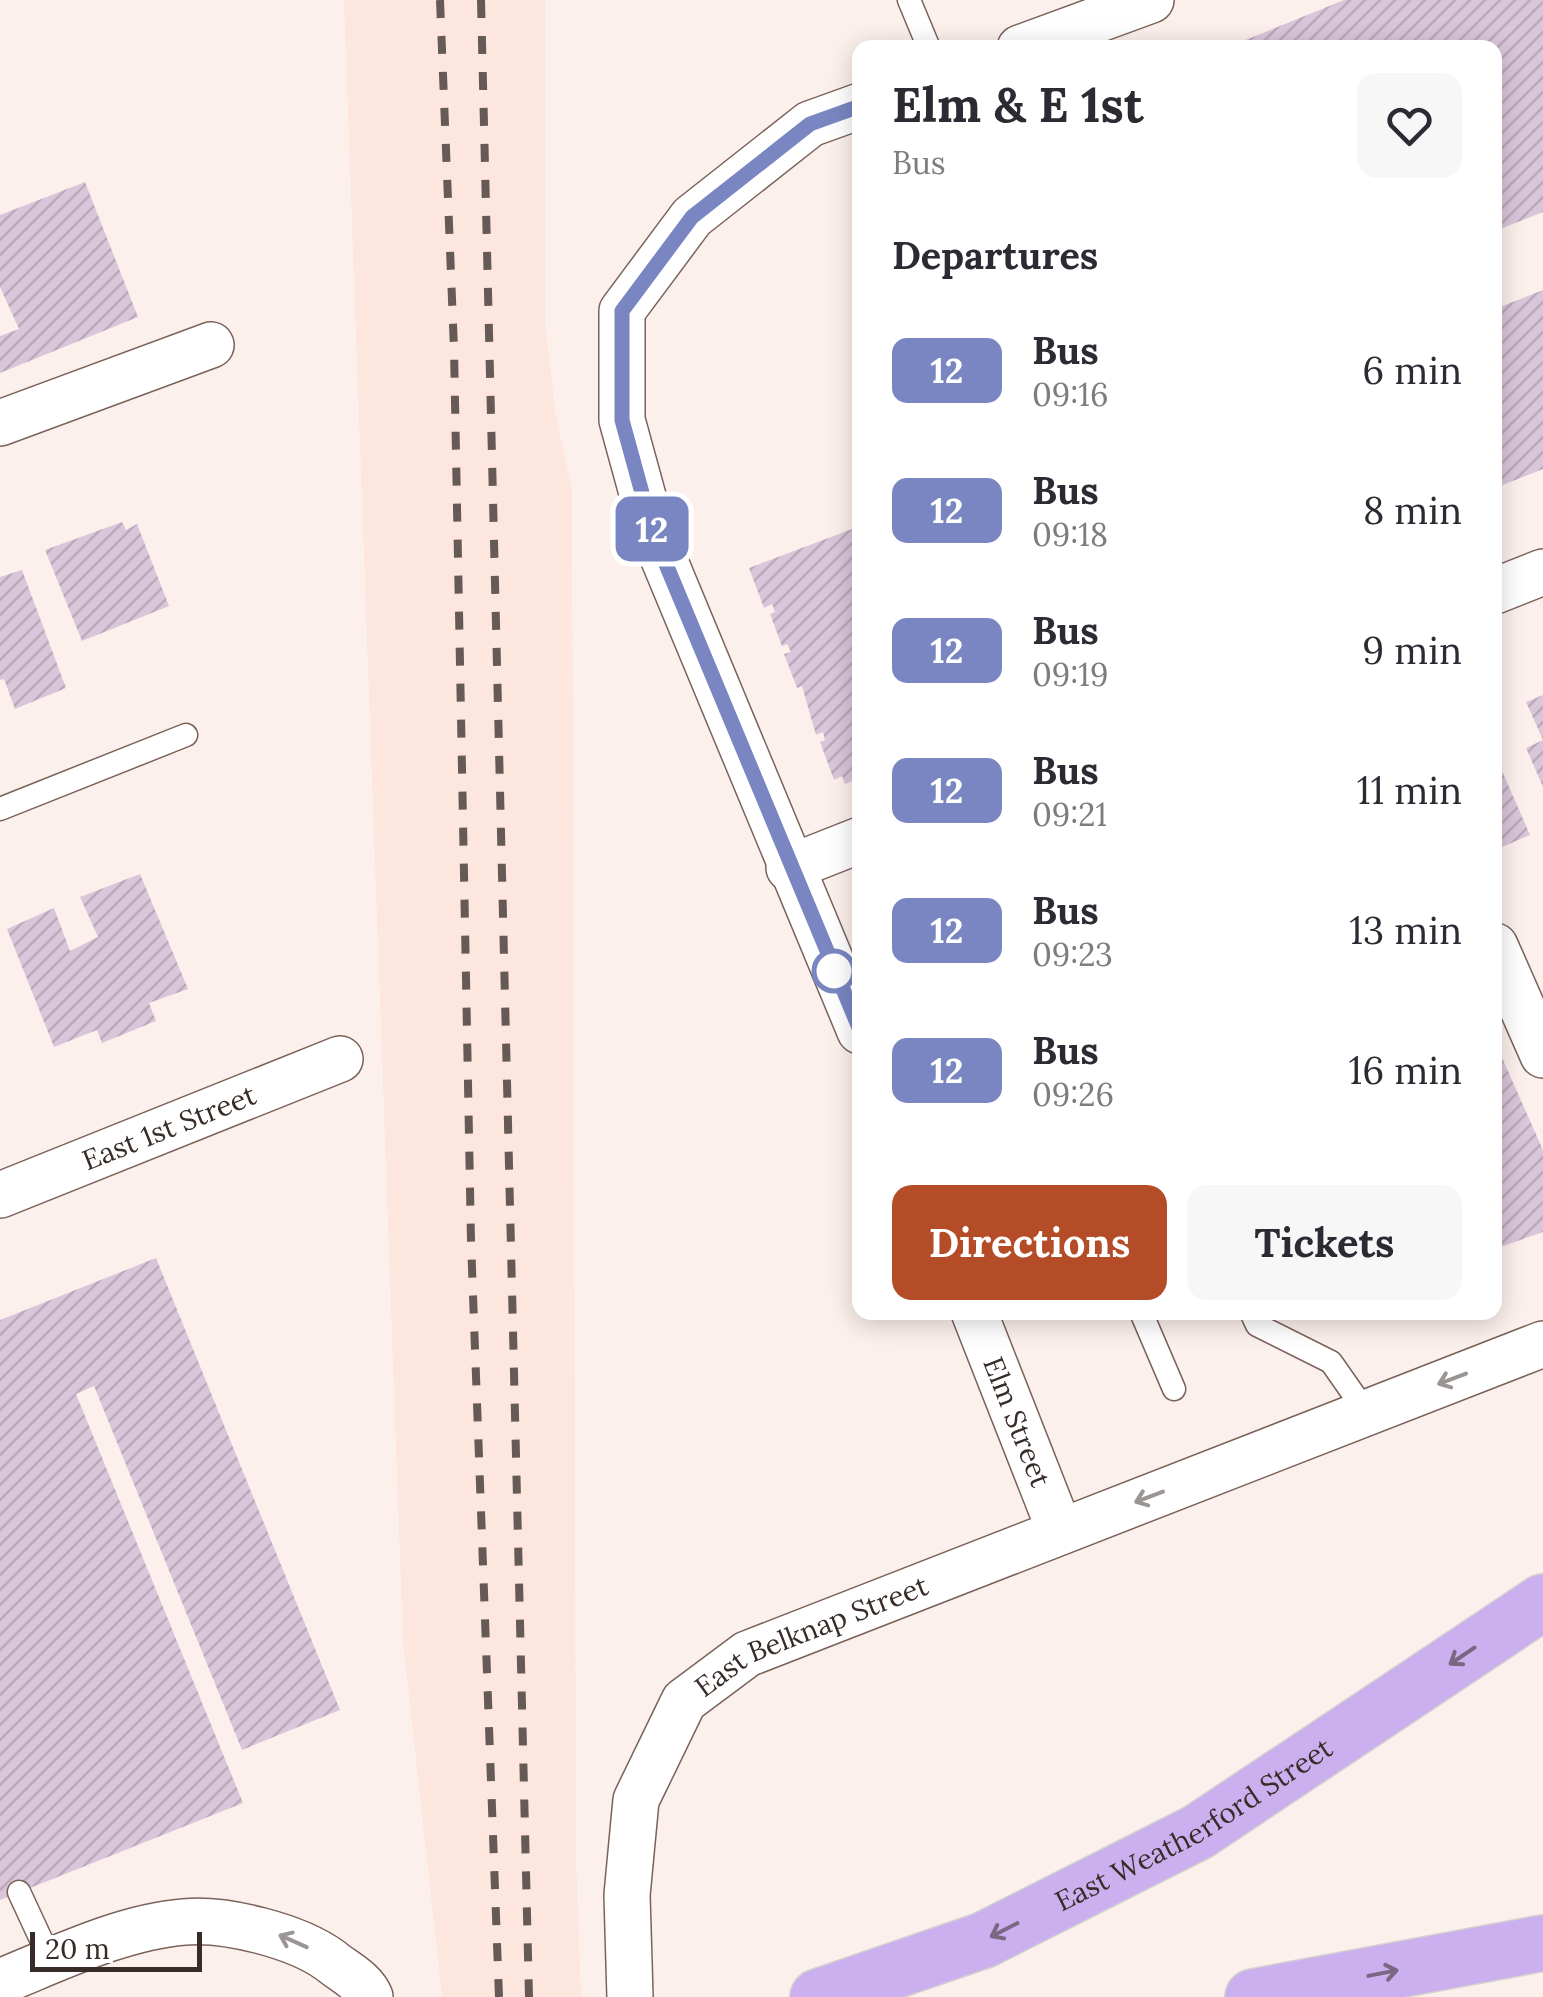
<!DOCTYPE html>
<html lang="en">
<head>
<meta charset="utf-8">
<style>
	:root { --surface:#fff; --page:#f7f7f7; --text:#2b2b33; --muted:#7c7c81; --accent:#b44c28 }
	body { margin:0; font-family:Lora,serif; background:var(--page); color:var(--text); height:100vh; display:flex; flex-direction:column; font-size:38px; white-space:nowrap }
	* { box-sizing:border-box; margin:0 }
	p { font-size:32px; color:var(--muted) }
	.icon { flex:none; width:55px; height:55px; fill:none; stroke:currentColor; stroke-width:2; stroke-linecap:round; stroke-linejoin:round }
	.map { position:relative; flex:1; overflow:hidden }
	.panel { position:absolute; left:852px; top:40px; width:650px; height:1280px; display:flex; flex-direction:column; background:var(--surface); border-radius:20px; box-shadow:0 5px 25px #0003 }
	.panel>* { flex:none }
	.badge { padding:0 20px; border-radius:15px; font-size:35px; line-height:65px }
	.scale { position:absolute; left:30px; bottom:25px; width:172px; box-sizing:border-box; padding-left:10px; border:5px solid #372c27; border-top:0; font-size:28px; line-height:35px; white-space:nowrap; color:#372c27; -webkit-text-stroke:8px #fff; paint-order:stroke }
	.map>.badge { position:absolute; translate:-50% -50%; box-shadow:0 0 0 5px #fff }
	h2 { padding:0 40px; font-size:38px; line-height:90px }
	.round { display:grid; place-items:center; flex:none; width:105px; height:105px; border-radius:20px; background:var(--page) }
	.summary { display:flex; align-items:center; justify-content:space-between; height:170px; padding:0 40px }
	h1 { font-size:48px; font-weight:700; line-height:75px }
	.action { display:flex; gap:20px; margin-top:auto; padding:20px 40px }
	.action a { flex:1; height:115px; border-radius:20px; background:var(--accent); color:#fff; font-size:40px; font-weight:700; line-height:115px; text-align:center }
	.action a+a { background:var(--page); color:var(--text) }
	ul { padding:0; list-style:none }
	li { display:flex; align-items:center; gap:30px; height:140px; padding:0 40px }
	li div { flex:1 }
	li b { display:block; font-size:38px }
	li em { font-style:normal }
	li .badge { min-width:110px; font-weight:700; text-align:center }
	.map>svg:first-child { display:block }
	.built { fill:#fce6dd }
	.building { fill:url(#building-hatch) }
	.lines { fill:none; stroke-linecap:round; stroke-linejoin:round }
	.service-casing { stroke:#7b6259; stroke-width:25 }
	.minor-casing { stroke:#7b6259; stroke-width:48 }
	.primary-casing { stroke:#d3d1cf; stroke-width:58 }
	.service { stroke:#fff; stroke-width:22 }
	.minor { stroke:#fff; stroke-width:45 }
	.primary { stroke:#cbafef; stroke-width:55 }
	.rail { stroke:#655a55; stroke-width:8; stroke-dasharray:18 18; stroke-linecap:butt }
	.oneway { stroke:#9b9693 }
	.oneway2 { stroke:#7a6781 }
	.line-casing { stroke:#fff; stroke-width:22 }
	.line { stroke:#7986c2; stroke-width:15 }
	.stop-dot { fill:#fff; stroke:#7986c2; stroke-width:5 }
	.labels { text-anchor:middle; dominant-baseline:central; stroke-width:8; stroke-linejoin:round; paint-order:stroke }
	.street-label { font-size:28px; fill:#372c27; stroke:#fff }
</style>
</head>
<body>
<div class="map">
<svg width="1543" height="1997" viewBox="0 0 1543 1997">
	<defs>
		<pattern id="building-hatch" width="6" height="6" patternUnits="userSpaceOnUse" patternTransform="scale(2.5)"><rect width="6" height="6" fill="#dac6da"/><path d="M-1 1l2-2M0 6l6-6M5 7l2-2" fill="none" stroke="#bcaabb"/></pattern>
	</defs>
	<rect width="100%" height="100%" fill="#fcf0ec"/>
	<path class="built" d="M344 0H545V324L556 417 572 489 576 1855 581 1997H442L403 1640Z"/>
	<path class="building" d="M1344 0H1543V212L1495 231V48H1226Z
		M85 182 138 317 0 373V336L19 329 0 287V215Z
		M1543 290V469L1495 488V309Z
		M122 522 126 530 137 524 169 606 82 641 45 550Z
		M860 526V778L845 784 842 776 834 780 820 742 825 740 823 732 816 735 802 686 797 688 784 654 791 652 787 644 782 646 770 614 775 612 772 604 764 608 749 568Z
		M22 570 66 688 15 709 4 679 0 680V577Z
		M1543 695V787L1526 748 1543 740 1526 702Z
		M1495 755 1530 835 1495 850Z
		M140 874 188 989 149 1003 156 1021 102 1043 97 1030 54 1047 7 929 54 908 70 951 98 937 80 897Z
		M1495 1042 1543 1150V1232L1495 1249Z
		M156 1258 340 1710 242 1750 94 1386 76 1394 243 1803 0 1900V1320Z"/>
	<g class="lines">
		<defs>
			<path id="service" d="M909 0 929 48
				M0 809 186 735
				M1141 1312 1174 1389
				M1251 1312 1257 1325 1331 1362 1366 1412
				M19 1892 51 1961"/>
			<g id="minor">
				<path d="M1020 48 1151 0"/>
				<path d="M860 106 810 124 692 217 622 311V420L653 533 860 1031"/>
				<path d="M0 423 211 345"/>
				<path d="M1495 591 1543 572"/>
				<path d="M789 868 860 840"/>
				<path d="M1495 946 1543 1055"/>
				<path id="s1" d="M0 1195 340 1059"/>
				<path id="s2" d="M974 1312 1060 1531"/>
				<path d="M0 1982C57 1959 122 1927 184 1922 226 1918 297 1936 331 1961 344 1972 364 1981 370 1997"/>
				<path id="s3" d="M630 1997 627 1895 636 1800 684 1701 747 1654 1543 1344"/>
			</g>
			<g id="primary">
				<path id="s4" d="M818 1997 984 1940 1198 1832 1543 1602"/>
				<path d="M1253 1997 1543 1943"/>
			</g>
		</defs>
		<use href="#service" class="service-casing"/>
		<use href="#minor" class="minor-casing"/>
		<use href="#primary" class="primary-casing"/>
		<use href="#service" class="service"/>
		<use href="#minor" class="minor"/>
		<use href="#primary" class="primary"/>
		<path class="rail" d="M440 0 454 349 471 1241 499 1997
			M481 0 529 1997"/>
	</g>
	<defs><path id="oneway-shaft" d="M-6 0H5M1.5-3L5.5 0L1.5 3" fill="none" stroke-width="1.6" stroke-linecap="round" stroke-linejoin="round" transform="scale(2.5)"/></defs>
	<g class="oneway">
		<use href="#oneway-shaft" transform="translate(1452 1379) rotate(159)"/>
		<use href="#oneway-shaft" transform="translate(1149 1497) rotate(159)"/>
		<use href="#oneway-shaft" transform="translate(293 1941) rotate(-156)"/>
	</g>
	<g class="oneway2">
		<use href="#oneway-shaft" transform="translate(1462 1656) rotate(146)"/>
		<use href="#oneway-shaft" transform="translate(1004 1930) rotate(153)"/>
		<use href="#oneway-shaft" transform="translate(1383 1973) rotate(-11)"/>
	</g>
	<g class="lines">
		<defs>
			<path id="line" d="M860 106 810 124 692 217 622 311V420L653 533 860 1030"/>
		</defs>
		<use href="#line" class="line-casing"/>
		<use href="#line" class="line"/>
	</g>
	<circle class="stop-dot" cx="834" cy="971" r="20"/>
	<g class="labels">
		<g class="street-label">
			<text stroke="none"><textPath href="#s1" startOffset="182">East 1st Street</textPath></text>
			<text stroke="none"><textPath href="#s2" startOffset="118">Elm Street</textPath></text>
			<text stroke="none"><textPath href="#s3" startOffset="452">East Belknap Street</textPath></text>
			<text stroke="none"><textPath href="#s4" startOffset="415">East Weatherford Street</textPath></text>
		</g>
	</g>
</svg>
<div class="scale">20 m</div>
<b class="badge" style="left:652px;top:529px;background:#7986c2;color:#fff">12</b>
<section class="panel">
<div class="summary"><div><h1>Elm &amp; E 1st</h1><p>Bus</p></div><a class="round"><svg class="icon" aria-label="heart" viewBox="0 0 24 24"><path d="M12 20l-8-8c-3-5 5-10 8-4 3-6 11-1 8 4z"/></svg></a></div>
<h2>Departures</h2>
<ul>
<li><span class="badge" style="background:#7986c2;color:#fff">12</span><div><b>Bus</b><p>09:16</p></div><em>6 min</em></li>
<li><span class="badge" style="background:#7986c2;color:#fff">12</span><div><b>Bus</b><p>09:18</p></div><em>8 min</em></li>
<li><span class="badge" style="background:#7986c2;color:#fff">12</span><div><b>Bus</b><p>09:19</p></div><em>9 min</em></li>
<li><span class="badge" style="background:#7986c2;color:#fff">12</span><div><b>Bus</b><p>09:21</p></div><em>11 min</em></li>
<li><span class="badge" style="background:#7986c2;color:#fff">12</span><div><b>Bus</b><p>09:23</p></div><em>13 min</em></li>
<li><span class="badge" style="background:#7986c2;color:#fff">12</span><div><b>Bus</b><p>09:26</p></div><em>16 min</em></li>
</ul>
<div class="action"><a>Directions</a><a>Tickets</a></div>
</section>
</div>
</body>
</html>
